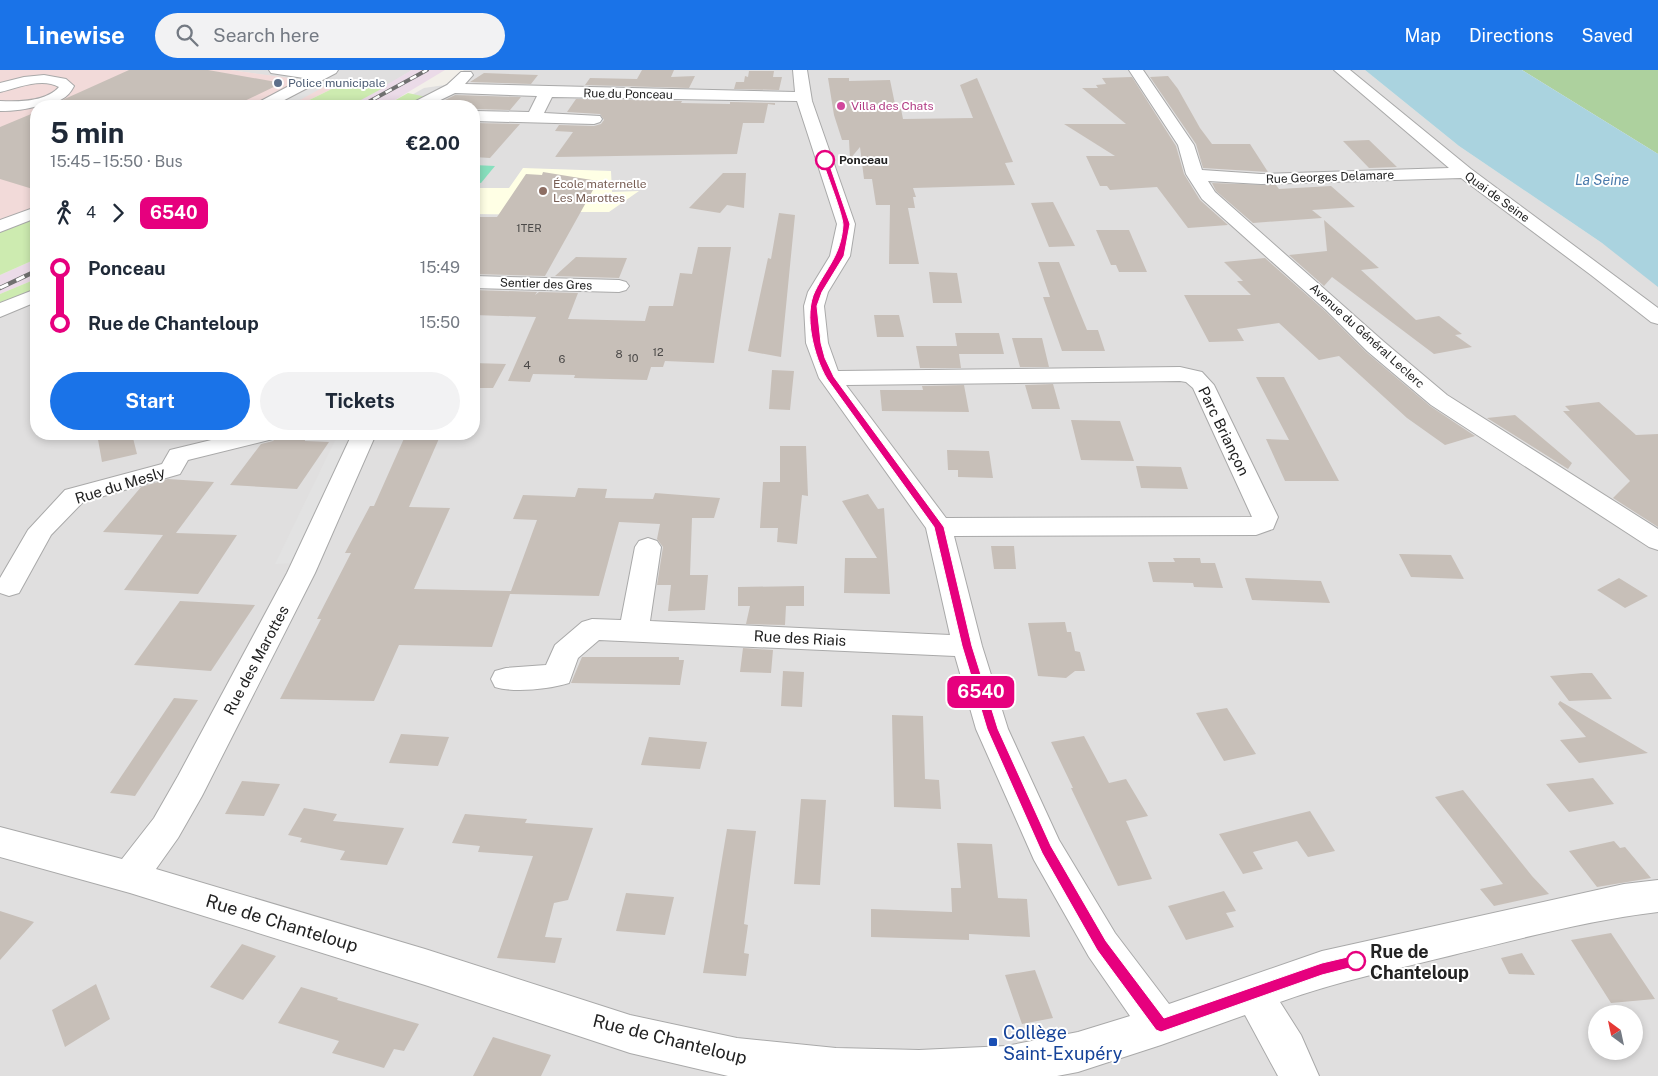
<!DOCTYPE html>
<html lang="en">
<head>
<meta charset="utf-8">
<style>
	:root { --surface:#fff; --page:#f2f2f3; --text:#1f2937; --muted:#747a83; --accent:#1a73e8 }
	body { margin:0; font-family:"Public Sans",sans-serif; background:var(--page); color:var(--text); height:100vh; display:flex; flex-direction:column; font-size:19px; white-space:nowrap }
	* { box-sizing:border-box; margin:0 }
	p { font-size:16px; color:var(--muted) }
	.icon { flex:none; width:28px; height:28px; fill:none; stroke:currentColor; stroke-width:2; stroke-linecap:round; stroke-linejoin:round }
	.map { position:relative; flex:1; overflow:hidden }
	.side { position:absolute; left:30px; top:30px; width:450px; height:340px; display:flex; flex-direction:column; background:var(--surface); border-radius:20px; box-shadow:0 2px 8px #0003 }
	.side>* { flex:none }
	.badge { padding:0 10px; border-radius:8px; font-size:18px; line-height:32px }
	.needle { width:32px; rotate:327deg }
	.fabs { position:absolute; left:1588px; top:935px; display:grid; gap:10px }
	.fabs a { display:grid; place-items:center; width:55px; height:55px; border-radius:50%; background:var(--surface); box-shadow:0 2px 8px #0003; font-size:25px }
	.map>.badge { position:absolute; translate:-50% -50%; box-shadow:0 0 0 2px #fff }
	.legs { display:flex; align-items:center; gap:8px; height:55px; padding:0 20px; font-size:16px }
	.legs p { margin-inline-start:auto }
	.overview { display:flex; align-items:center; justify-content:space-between; height:85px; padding:0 20px }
	h1 { font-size:28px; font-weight:700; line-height:38px }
	.button { display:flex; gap:10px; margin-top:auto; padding:10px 20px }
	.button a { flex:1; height:58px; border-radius:30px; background:var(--accent); color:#fff; font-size:20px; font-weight:700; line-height:58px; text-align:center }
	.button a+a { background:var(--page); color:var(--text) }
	ul { padding:0 20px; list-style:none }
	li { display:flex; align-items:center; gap:18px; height:55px; font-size:19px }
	li i { display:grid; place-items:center; width:8px; height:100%; margin:0 6px; background:currentColor }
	li i::after { content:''; width:12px; height:12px; margin:-6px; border:4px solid; border-radius:50%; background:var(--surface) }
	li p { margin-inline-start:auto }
	li:first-child i { background:linear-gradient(#0000 50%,currentColor 0) }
	li:last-child i { background:linear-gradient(currentColor 50%,#0000 0) }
	header { display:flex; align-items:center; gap:30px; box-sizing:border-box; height:70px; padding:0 25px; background:var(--accent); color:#fff }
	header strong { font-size:24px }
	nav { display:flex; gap:28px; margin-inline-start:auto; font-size:18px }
	.search { width:350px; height:45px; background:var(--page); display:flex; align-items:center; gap:12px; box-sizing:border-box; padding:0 18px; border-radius:28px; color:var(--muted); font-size:19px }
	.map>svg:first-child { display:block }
	.residential { fill:#e0dfdf; fill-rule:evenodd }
	.commercial { fill:#f2dad9 }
	.industrial { fill:#ebdbe8 }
	.education { fill:#ffffe5 }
	.grass { fill:#cdebb0 }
	.forest { fill:#add19e }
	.pitch { fill:#88e0be }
	.parking { fill:#e2e2e2 }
	.water { fill:#aad3df }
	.building { fill:#c7bfb8 }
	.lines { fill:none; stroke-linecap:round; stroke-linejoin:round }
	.street-casing { stroke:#a9a9a9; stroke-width:2 }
	.street { fill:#fff; fill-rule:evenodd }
	.rail-far1-casing { stroke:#707070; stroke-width:4 }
	.rail-casing { stroke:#707070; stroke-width:4.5 }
	.rail-far1 { stroke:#fff; stroke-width:2.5; stroke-dasharray:7; stroke-linecap:butt }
	.rail { stroke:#fff; stroke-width:3; stroke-dasharray:9; stroke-linecap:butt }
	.line-1 { fill:#e6007e; stroke:#fff }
	.service-dot { fill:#5c6f8a; stroke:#fff; stroke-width:2 }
	.hotel-dot { fill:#d1479c; stroke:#fff; stroke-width:2 }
	.stop-1-dot { fill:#fff; stroke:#e6007e; stroke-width:2.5 }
	.education-dot { fill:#8d6e63; stroke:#fff; stroke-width:2 }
	.transit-dot { fill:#1a4fb4; stroke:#fff; stroke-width:2 }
	.labels { text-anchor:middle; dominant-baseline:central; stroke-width:4; stroke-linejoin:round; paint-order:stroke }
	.far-number-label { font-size:11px; fill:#4b4948 }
	.far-service-label { font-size:12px; fill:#4e5e75; stroke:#fff; text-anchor:start }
	.far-street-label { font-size:12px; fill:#222; stroke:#fff }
	.far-hotel-label { font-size:12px; fill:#b23c85; stroke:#fff; text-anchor:start }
	.far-stop-label { font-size:12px; font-weight:bold; fill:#222; stroke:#fff; text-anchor:start }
	.far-education-label { font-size:12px; fill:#785e54; stroke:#fff; text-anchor:start }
	.number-label { font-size:12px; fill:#4b4948 }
	.far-water-label { font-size:14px; font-style:italic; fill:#4a7aab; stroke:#fff }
	.street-label { font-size:15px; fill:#222; stroke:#fff }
	.near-street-label { font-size:18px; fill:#222; stroke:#fff }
	.near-stop-label { font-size:18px; font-weight:bold; fill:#222; stroke:#fff; text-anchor:start }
	.near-transit-label { font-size:18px; fill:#164399; stroke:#fff; text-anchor:start }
</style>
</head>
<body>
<header>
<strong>Linewise</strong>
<div class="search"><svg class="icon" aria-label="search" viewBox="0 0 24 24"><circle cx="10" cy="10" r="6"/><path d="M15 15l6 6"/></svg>Search here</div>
<nav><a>Map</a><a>Directions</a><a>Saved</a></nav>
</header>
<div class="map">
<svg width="1658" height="1006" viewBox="0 0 1658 1006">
	<rect width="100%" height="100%" fill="#f2efe9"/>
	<path class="residential" d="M230 0H412L383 18 366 16 362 19Z
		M464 0H1365L1459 76 1658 211V1006H0V235L36 220V364H474V36H408L410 26 424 18 445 15ZM1596 944H1634V981H1596Z"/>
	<path class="commercial" d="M0 0H230L340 15 297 36H36V147L4 159 0 158Z"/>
	<path class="industrial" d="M412 0H445L385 36H350Z
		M36 189V209L0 224V205Z"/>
	<path class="education" d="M523 98 611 101 612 122 639 121 609 142H562L559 145 474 144V118H509Z"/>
	<path class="grass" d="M340 15 361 19 366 16 383 18 350 36H297Z
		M408 23 426 27 411 36H385Z
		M36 147V189L0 205V162Z
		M36 209V220L0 235V224Z"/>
	<path class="forest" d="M1522 0H1658V84Z"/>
	<path class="pitch" d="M474 95 495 96 481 113 474 112Z"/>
	<path class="parking" d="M322 12 331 13 289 36H272Z
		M338 364H354L293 493 275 494Z"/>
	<path class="water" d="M1365 0H1522L1658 84V217L1602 173 1459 76Z"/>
	<path class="building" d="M129 0H208L282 13 234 36H155L133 32 124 36H49Z
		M642 0H674L671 7 695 6 689 18 585 15 590 8 637 9Z
		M749 1H774L773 7H782L779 20 734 19 736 12H744L745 6 748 7Z
		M484 3 538 5 531 14 470 12Z
		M1168 6 1178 19 1200 58 1212 74H1250L1268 102 1203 98 1196 74 1150 7Z
		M1132 7 1176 76 1184 104 1200 130 1228 155 1188 158 1157 117 1110 120 1107 116H1100L1086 86H1115L1064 54H1126L1082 18H1098L1096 15 1106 14 1102 8Z
		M828 8H849V11L890 10 896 39H901L903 49 973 48 960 15 977 8 1013 92 1005 93 1015 115 913 118 916 127H913L915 138H908L919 194H889L890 135H876L872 109H864L860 77 850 89 849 70H842L834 45Z
		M455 25 521 27 510 40 474 39V36H433Z
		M576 29 682 31 681 33 730 34V32L775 33V35L768 34 764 53H743L737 84 555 87 573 62 555 61 559 55 594 56 601 54 604 50 600 44 567 42Z
		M36 42V120L0 109V57Z
		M474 53 520 54 490 88 474 87Z
		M1369 70 1397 97 1369 98 1343 71Z
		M543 102 598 111 545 206 474 204V147H497L526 104 542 105Z
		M723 103H746L744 138 727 135 720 143 689 138Z
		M1212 113 1276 115 1279 119 1331 116 1355 137 1312 140 1322 148 1253 153 1216 121Z
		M1053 132 1075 176 1049 177 1031 133Z
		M779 143 795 145 781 287 748 281 768 188 771 189Z
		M1324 150 1379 198 1361 200 1416 250 1439 246 1462 264 1455 265 1472 277 1434 284 1332 207 1324 216 1289 185 1327 181Z
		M1096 160H1129L1147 202H1119L1116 195H1111Z
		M698 177H731L714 293 665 291 663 297H651L647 310 574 308 575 305 533 304 530 312 508 311 536 247 474 245V220L537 222 535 225 539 222 578 223 568 249 645 251 649 236H673L680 203 692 204Z
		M576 187 627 188 619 208 555 206Z
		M1265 188 1325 241 1366 282 1430 336 1475 366 1445 375 1407 348 1339 286 1319 290 1279 253 1237 259 1244 271 1209 272 1184 225H1251L1237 211H1243L1224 192Z
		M1038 192H1059L1087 260H1098L1105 281H1062L1043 227H1050Z
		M929 202 957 203 962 233H933Z
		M874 245H899L904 267H877Z
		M955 263H999L1004 284H959L961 298H920L916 276H957Z
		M1012 268H1042L1049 297H1020Z
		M474 293 506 294 493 318H474Z
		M772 300 794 301 790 340 769 339Z
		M1256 307H1284L1339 411H1285L1266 369 1289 370Z
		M1053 314 1060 339H1032L1025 315Z
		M964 315 969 342 882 341 880 320H923L922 316Z
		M1599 332 1636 365 1658 364V457L1613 428 1630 411 1563 341H1570L1565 336Z
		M1515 345 1572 393 1568 399 1487 348Z
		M1071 350 1120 351 1134 391 1081 390Z
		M97 364H132L137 384 102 392Z
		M279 364H304L305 371 329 372 297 419 230 415 261 374 273 371Z
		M406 364H441L409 437 450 438 414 519 511 521 537 450 513 449 523 425 575 427 578 418 607 419 605 428 653 429 655 423 720 428 714 448H692L690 505H708L705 540 668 541 671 515H657L663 477 657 469 660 454 619 452 599 526 510 524 492 577 399 575 374 631 280 629 321 549H317L351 483H345L370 436H374Z
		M780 376H806L808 426 802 425 797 474 777 472 778 458H760L763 412H780Z
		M947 380 989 381 993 408 958 407V400H948Z
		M1136 396 1181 397 1188 419 1141 418Z
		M168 409 214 412 176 463 237 465 198 524 124 520 163 465 103 462 141 417Z
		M868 424 878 439 884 438 890 524 844 523 845 488H877L842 431Z
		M991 476H1014L1016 499H994Z
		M1399 484 1451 485 1464 509 1411 507Z
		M1173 488H1200L1201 493H1215L1223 518 1194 517 1193 513 1153 512 1148 492H1175Z
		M1245 508 1321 511 1330 533 1252 530Z
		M1619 508 1648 526 1625 538 1597 520Z
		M804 516V536H786L785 555 746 554 750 536H738V517Z
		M180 531 255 535 211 601 134 595Z
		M1065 552 1067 562H1071L1075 581 1080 582 1085 601H1075L1066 608 1038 606 1028 553Z
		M743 578 773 580 771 603 740 602Z
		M582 587H679V590H684L680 615 571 613Z
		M783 601 804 602 802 637 781 636Z
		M1583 603H1592L1612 629 1569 631 1550 606Z
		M174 628 198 630 135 726 110 723Z
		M1560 631 1648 683 1579 693 1560 670 1586 667 1558 634Z
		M1227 638 1256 684 1224 691 1196 643Z
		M892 645 923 646 925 709 939 710 941 739 894 737Z
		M401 664 449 667 438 696 389 693Z
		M1084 666 1109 713 1126 709 1148 746 1126 751 1152 809 1118 816 1071 718H1073L1051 672Z
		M649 667 707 672 700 699 641 695Z
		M1593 708 1614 734 1569 742 1546 714Z
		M242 711 280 714 264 746 225 744Z
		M1463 720 1532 806 1549 824 1494 836 1480 819 1503 814 1435 727Z
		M801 729 826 730 820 815 794 814Z
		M304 738 337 744 333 751 404 758 387 795 340 790 345 781 300 772 302 768 288 765Z
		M1310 741 1335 781 1308 787 1297 771 1253 782 1263 799 1243 804 1219 764Z
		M465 744 527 749 525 753 593 758 568 830 554 833 545 867 562 868 555 893 497 888 533 786 478 782 480 776 452 773Z
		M727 759 756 761 744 854 748 855 744 883 749 884 746 906 703 903Z
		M1614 771 1620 778 1625 777 1651 808 1597 817 1569 781Z
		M957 773 992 774 998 828 1027 829 1030 867 969 864V870L871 867V839L952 842 951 818H961Z
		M1224 821 1236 841 1226 843 1234 857 1186 870 1168 836Z
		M626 823 674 827 665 865 616 861Z
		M0 841 34 852 0 890Z
		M1611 863 1655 929 1611 933 1571 870Z
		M242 874 276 886 243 930 210 917Z
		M1522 883 1535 905 1509 904 1501 888Z
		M1035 900 1053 948 1022 954 1005 905Z
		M96 914 110 949 65 977 52 940Z
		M301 917 338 928 337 930 419 954 404 981 394 979 384 998 332 983 339 971 278 953Z
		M493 967 551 985 541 1006H473Z"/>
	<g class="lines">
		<defs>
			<path id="street" d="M269 0H338L336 3 273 36H255L257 33 304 8 271 3Z
				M793 0H807L812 31 855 154 850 186 828 222 824 236 828 273 838 301 1180 297 1202 302 1214 315 1278 447 1273 459 1256 465 954 466 982 576 1008 659 1059 770 1115 863 1169 934 1322 881 1624 814 1658 810V842C1590 850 1523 868 1457 884 1397 899 1338 911 1280 932L1301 965 1319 1006H1278L1245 945 1161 975 1078 1002 1057 1006H728L630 983 425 915 130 823 0 787V757L122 789 154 748 178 706 287 503 352 364H376L315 503 202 726 178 768 156 799 425 879 630 945 737 968 836 978 919 980 1006 976 1078 962 1130 946 1089 887 1034 790 976 659 955 586 599 570 578 588 569 613C549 619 515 623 495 617L491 609 495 601 506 598 546 595 555 575 582 552 592 549 621 550 635 477 639 471 648 468 657 471 661 477 650 551 950 565 926 458 819 308 806 273 804 236 808 222 830 186 837 154 797 31 552 27 544 43 600 46 602 49 600 52 594 54 474 51V41L529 42 537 26 455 23 428 36H409L412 33 447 15 461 2H471L473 5 465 14 795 22ZM1180 311 1186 312 1193 318 1252 447 946 448 846 315Z
				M1129 0H1143L1194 75 1202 100 1261 104 1449 98 1334 0H1350L1471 99 1658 238V254L1651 252 1591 205 1461 108 1261 114 1208 111 1215 122 1383 271 1447 325 1658 459V480L1649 477 1431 335 1367 281 1326 240 1202 129 1186 104 1178 75Z
				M44 5 66 9 74 16C66 32 54 32 38 36 28 39 13 41 0 41V31C18 32 46 32 59 17 42 7 17 18 0 22V13L24 7Z
				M36 137V148L0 162V150Z
				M474 206 619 210 626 212 629 216 626 220 619 222 474 218Z
				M36 219V232L0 247V233Z
				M236 364H277L273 369 188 390 180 404 83 432 51 465 19 523 9 526 0 523V508L28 460 65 420 162 394 170 380Z"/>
		</defs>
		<use href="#street" class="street-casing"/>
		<use href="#street" class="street"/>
		<defs>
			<path id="rail-far1" d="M361 36 427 0"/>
			<path id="rail" d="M0 218 36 201"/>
		</defs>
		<use href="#rail-far1" class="rail-far1-casing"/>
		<use href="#rail" class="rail-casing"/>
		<use href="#rail-far1" class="rail-far1"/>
		<use href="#rail" class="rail"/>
	</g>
	<path class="line-1" d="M825 88 828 90 850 154 844 186 822 222 817 236 821 273 825 288 834 307 944 457 972 576 998 659 1051 776 1106 871 1164 948 1322 893 1356 885 1361 887 1363 891 1361 895 1322 905 1161 962 1156 960 1097 880 1042 783 987 659 962 576 934 457 827 309C814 287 803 245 815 221 827 197 841 185 843 155 843 145 826 102 822 90Z"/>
	<circle class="service-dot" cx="278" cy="13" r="5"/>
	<circle class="hotel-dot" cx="841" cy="36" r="5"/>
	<g class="stop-1-dot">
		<circle cx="825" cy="90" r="9"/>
		<circle cx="1356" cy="891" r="9"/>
	</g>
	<circle class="education-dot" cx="543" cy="121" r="5"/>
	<rect class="transit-dot" x="988" y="967" width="10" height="10" rx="2.5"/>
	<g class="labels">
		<g class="far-number-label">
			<text x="529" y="158">1TER</text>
			<text x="658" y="282">12</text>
			<text x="619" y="284">8</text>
			<text x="633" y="288">10</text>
			<text x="562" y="289">6</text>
		</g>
		<g class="far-service-label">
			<text x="288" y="13">Police municipale</text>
		</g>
		<g class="far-street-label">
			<text transform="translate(628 24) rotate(1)">Rue du Ponceau</text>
			<text transform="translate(1330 107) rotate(-2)">Rue Georges Delamare</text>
			<text transform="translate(1497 127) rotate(36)">Quai de Seine</text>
			<text transform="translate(546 214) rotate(2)">Sentier des Gres</text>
			<text transform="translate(1367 266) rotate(42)">Avenue du Général Leclerc</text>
		</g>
		<g class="far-hotel-label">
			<text x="851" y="36">Villa des Chats</text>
		</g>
		<g class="far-stop-label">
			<text x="839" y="90">Ponceau</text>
		</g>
		<g class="far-education-label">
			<text x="553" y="114">École maternelle<tspan x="553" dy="14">Les Marottes</tspan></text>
		</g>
		<g class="number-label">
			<text x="527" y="295">4</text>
		</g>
		<g class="far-water-label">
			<text x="1602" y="110">La Seine</text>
		</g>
		<g class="street-label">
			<text transform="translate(1224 361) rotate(64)">Parc Briançon</text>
			<text transform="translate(120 415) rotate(-17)">Rue du Mesly</text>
			<text transform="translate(800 568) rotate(3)">Rue des Riais</text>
			<text transform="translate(256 590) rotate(-62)">Rue des Marottes</text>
		</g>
		<g class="near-street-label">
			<text transform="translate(282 853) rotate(17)">Rue de Chanteloup</text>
			<text transform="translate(670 969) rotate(14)">Rue de Chanteloup</text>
		</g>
		<g class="near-stop-label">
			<text x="1370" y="881">Rue de<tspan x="1370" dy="21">Chanteloup</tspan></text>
		</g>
		<g class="near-transit-label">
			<text x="1003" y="962">Collège<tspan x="1003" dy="21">Saint-Exupéry</tspan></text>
		</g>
	</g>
</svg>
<div class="fabs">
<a><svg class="needle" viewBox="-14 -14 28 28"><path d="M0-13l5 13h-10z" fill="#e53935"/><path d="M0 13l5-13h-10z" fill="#747a83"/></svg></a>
</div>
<b class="badge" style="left:981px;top:622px;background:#e6007e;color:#fff">6540</b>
<section class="side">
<div class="overview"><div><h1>5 min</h1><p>15:45 – 15:50 · Bus</p></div><b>€2.00</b></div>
<div class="legs"><svg class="icon" aria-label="walk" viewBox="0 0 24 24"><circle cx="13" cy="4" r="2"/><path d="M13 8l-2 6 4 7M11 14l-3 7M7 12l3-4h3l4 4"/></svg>4<svg class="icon" aria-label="forward" viewBox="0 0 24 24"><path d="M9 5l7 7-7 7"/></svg><b class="badge" style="background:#e6007e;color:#fff">6540</b></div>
<ul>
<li><i style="color:#e6007e"></i><b>Ponceau</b><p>15:49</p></li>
<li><i style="color:#e6007e"></i><b>Rue de Chanteloup</b><p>15:50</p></li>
</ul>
<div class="button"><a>Start</a><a>Tickets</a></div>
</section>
</div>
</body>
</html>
